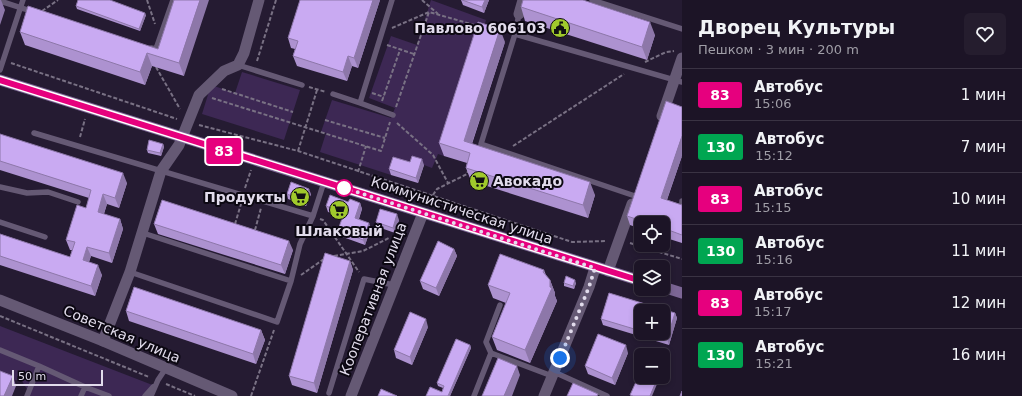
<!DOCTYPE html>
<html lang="ru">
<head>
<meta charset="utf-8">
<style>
	:root { --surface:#1c1426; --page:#251d2e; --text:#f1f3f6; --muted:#a09ea7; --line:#3a3343 }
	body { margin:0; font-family:"DejaVu Sans",sans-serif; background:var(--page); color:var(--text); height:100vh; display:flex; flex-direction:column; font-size:15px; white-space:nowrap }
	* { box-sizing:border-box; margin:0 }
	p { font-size:13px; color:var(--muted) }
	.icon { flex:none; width:22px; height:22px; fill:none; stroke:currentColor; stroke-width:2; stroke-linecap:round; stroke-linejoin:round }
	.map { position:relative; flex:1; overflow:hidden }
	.side { display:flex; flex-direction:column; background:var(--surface); width:340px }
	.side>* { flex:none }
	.badge { padding:0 8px; border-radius:3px; font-size:14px; line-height:26px }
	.controls { position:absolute; left:634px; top:216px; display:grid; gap:8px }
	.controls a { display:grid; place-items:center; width:36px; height:36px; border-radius:6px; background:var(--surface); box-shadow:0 2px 6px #0003,0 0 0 1px var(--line); font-size:20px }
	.scale { position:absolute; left:12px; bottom:10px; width:91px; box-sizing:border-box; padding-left:4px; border:2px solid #e2dcec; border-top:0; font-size:11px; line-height:14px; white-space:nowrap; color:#e2dcec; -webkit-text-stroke:3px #0c0812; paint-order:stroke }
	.you { position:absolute; width:20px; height:20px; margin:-10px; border:3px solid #fff; border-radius:50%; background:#1a73e8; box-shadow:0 0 0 6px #1a73e833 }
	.map>.badge { position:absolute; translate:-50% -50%; box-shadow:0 0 0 2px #fff }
	.round { display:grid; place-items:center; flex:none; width:42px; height:42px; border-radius:6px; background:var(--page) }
	.headline { display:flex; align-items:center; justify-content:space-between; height:68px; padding:0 16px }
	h1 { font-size:19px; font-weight:700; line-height:30px }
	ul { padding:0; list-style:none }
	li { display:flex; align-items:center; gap:12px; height:52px; padding:0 16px; border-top:1px solid var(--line) }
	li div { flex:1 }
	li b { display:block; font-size:15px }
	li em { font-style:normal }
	li .badge { min-width:44px; font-weight:700; text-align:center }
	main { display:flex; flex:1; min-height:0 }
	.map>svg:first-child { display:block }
	.green { fill:#3d2854 }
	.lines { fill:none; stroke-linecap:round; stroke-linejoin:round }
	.path { stroke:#797184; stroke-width:2; stroke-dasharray:4 2; stroke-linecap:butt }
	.service { stroke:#655974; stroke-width:5.5 }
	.minor { stroke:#655974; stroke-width:11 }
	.tertiary { stroke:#655974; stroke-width:11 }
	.secondary { stroke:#7c6695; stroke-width:11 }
	.wall { fill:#ad92d0; fill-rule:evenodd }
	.shaded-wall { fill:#8d77a9 }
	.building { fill:#c9aaf2; stroke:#8d77a9 }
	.line-casing { stroke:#fff; stroke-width:9 }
	.line { stroke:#e6007e; stroke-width:6 }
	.walk { stroke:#e2dcec; stroke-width:4; stroke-dasharray:0 7.2 }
	.stop-dot { fill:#fff; stroke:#e6007e; stroke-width:2 }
	.labels { text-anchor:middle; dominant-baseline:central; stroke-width:4; stroke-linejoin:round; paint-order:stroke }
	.poi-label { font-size:14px; font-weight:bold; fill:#e2dcec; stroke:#0c0812; text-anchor:end }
	.street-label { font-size:14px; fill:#e2dcec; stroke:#0c0812 }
</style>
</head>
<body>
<main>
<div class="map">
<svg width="682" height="396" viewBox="0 0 682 396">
	<rect width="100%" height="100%" fill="#251b32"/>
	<path class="green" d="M431 0 486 20 444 156 438 154 432 168 424 165 412 167 395 162 391 175 320 152 326 133 321 132 332 100 391 118 395 108 369 98 391 36 417 45Z
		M242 72 300 90 284 140 202 114 211 85 235 93Z
		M0 326 155 386 151 396H27L28 391 22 381 0 378Z"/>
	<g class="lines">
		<path class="path" d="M147 0 155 24
			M422 0 438 14
			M42 11 58 0
			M392 28 429 12 478 26
			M387 45 414 54
			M257 61 276 0
			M645 62 666 52 674 51
			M11 63 177 119
			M156 67 180 109
			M309 87 326 92
			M222 89 293 112
			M372 93 384 97
			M212 98 381 151 390 122
			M382 101 400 50
			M396 107 429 12
			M325 120 385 138
			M397 123 433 155 448 183
			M199 125 298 151 572 242 606 241
			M80 137 85 119
			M513 146 624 74
			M298 151 317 90
			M358 172 366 146
			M245 188 251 170
			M433 195 437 189 467 174 468 171
			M320 219 323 220 359 272
			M235 224 241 204
			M255 230 261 208
			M630 243 682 259
			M334 256 363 251 389 238
			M301 275 324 259
			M0 316 149 377
			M166 384 195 396
			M251 396 274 330"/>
		<path class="service" d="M592 0 682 29
			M0 1 34 12
			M519 14 515 34 481 144 635 196
			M515 34 682 82
			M151 48 156 49 173 0
			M238 65 302 85
			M0 70 23 0
			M333 94 360 103 392 0
			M360 103 393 115
			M34 133 313 216 324 182
			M0 187 27 193 48 192 78 202
			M682 201V206
			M0 222 45 237
			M143 233 291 281
			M130 272 277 322 291 281 300 244 313 216
			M500 305 486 342 491 353 552 376
			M0 350 39 366
			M554 372 607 396
			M329 393 364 279 394 285
			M27 396 39 366 85 387 109 396
			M81 396 85 387
			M145 396 153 387
			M151 396 158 380 166 368
			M474 396 491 353"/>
		<path class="minor" d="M519 14 523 0
			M662 116 682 58
			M608 271 632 204
			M103 341 130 272 161 171 179 145 199 95 224 71 238 65 244 53 259 0
			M351 396 423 213
			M544 396 589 287 595 268"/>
		<path class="tertiary" d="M0 300 103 341 232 396"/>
		<path class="secondary" d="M0 80 641 281
			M663 287 682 293"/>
	</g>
	<path class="wall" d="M174 0 184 76 152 66 145 85 25 45 20 32 158 49Z
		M380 0 358 68 352 66 347 81 297 66 293 56 295 49 291 48 288 38Z
		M461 0H489L484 13 463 5Z
		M76 6 146 15 140 31 77 9Z
		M521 7 655 35 647 60 525 21Z
		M505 42 472 144 595 195 588 218 471 181 466 168 467 163 444 156 439 143Z
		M0 135 127 183 119 208 107 204 104 214 120 219 123 229 112 263 91 256 89 262 102 275 95 296 0 265V234L70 257 72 250H70L66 240 86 208 89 198 0 170Z
		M163 144 164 147 161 156 148 153 147 150Z
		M682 156 667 200 682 205V243L663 237V223H641V229L630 225 627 216Z
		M410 162 424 165 418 183 391 175 389 169Z
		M287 194H311L306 206 288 199Z
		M348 202 360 203 362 209 359 219 371 228 365 245 340 236 338 230 343 217 328 212 326 206Z
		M399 220 395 233 378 227 376 222Z
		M154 224 293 250 285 274 158 234Z
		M454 249 457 256 439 296 423 289 420 281Z
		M350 261 353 270 317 393 292 385 289 376Z
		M544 270 546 275 550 280 555 293V296L557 301 530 363 497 350 492 337 506 303 493 298 488 285Z
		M564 283H576L574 289 564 286Z
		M609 293 675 313 677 318 669 345 603 325 601 319ZM641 311H663V333H641Z
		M126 311 261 330 265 340 256 364 129 321Z
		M428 327 412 365 396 358 394 350Z
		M470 345 471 348 450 396H426L442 392 443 388 438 386 437 383Z
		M628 353 615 385 588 374 585 366Z"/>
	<path class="shaded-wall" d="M0 0H1L5 10 0 25Z
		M200 0H209L184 76 179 63Z
		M373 0H380L358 68 354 58Z
		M485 0H489L484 13 482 7Z
		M145 13 146 15 140 31 139 29Z
		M650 22 655 35 647 60 642 47Z
		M500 29 505 42 469 152 464 141Z
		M147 53 152 66 145 85 140 72Z
		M348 56 352 66 347 81 343 72Z
		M682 136V156L664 208 661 198Z
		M163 144 164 147 161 156 160 153Z
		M422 159 424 165 418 183 416 178Z
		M123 173 127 183 119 208 115 198Z
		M590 182 595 195 588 218 583 205Z
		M309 189 311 194 306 206 304 201Z
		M103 194 107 204 101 222 98 212Z
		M360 203 362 209 357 223 355 218Z
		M397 214 399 220 395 233 393 228Z
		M120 219 123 229 112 263 109 253Z
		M369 223 371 228 365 245 363 240Z
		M289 241 293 250 285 274 281 265Z
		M87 247 91 256 86 270 83 260Z
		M454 249 457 256 439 296 436 288Z
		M350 261 353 270 317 393 314 383Z
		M98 265 102 275 95 296 91 286Z
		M550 280 555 293V296L557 301 530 363 525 350 550 287Z
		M575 280 576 283 574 289 573 286Z
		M675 313 677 318 669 345 667 339Z
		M426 319 428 327 412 365 410 357Z
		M261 330 265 340 256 364 253 354Z
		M470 345 471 348 450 396H448Z
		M626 345 628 353 615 385 612 378Z
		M517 366 520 375 512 396H504Z
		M13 376 16 386 12 396H4Z
		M658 377H660L652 396H650Z"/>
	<path class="building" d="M78 0H110L145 13 139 29 76 6Z
		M174 0H200L179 63 147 53 140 72 20 32 28 6 158 49Z
		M300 0H373L354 58 348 56 343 72 293 56 298 41 288 38Z
		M462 0H485L482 7Z
		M523 0H583L650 22 642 47 521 7Z
		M478 22 500 29 464 141 590 182 583 205 466 168 470 153 439 143Z
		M666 101 682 107V136L661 198 682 205V235L663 228V223H648L627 216Z
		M0 134 123 173 115 198 103 194 98 212 120 219 109 253 87 247 83 260 98 265 91 286 0 256V234L70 257 75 242 66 240 77 205 86 208 91 190 0 161Z
		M149 140 163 144 160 153 147 150Z
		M412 156 422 159 416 178 389 169 393 157 410 162Z
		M291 182 309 189 304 201 287 194Z
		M330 195 348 202 350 199 360 203 355 218 369 223 363 240 338 230 344 213 326 206Z
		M162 200 289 241 281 265 154 224Z
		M380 209 397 214 393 228 376 222Z
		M438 241 454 249 436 288 420 281Z
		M325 253 350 261 314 383 289 376Z
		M500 254 544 270 543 272 550 280V287L552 288 525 350 492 337 510 293 488 285Z
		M566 276 575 280 573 286 564 283Z
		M134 287 261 330 253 354 126 311Z
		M609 293 675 313 667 339 646 333H663V311H641V331L601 319Z
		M410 312 426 319 410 357 394 350Z
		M598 334 626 345 612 378 585 366Z
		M456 339 470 345 448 396H426L430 387 442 392 444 386 437 383Z
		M498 358 517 366 504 396H482Z
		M0 371 13 376 4 396H0Z
		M641 371V377H658L650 396H633L630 395Z
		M573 383 598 394 597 396H567Z
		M381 389 397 396H378Z
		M682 391V396H680Z"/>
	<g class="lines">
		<defs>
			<path id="line" d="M0 80 641 281"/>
		</defs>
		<use href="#line" class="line-casing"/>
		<use href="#line" class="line"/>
		<path class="walk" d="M344 188 595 268 589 287 560 358"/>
	</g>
	<defs>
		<symbol id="civic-disc" viewBox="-11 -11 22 22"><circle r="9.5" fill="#a0c92c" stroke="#0c0812"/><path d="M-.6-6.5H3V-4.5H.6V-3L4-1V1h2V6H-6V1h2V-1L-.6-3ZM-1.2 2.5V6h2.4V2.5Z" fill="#111"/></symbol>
		<symbol id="supermarket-disc" viewBox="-11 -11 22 22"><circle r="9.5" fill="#a0c92c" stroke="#0c0812"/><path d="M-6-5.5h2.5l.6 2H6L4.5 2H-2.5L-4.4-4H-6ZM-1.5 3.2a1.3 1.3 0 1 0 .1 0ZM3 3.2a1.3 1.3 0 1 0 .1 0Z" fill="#111"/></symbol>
	</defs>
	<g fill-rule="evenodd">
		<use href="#civic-disc" x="549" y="17" width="22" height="22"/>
		<use href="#supermarket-disc" x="468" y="170" width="22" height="22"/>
		<use href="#supermarket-disc" x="289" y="186" width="22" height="22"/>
		<use href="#supermarket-disc" x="328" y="199" width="22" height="22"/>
	</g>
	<circle class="stop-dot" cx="344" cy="188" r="8"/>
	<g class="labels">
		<g class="poi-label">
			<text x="546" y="28">Павлово 606103</text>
			<text x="493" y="181" text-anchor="start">Авокадо</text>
			<text x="286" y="197">Продукты</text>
			<text x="339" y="231" text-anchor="middle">Шлаковый</text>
		</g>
		<g class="street-label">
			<text transform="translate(462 210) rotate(18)">Коммунистическая улица</text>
			<text transform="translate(373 299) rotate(-69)">Кооперативная улица</text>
			<text transform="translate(122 334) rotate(23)">Советская улица</text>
		</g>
	</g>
</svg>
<div class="controls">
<a><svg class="icon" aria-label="locate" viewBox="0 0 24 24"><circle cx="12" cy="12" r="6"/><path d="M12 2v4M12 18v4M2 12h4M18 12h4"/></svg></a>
<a><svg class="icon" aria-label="layers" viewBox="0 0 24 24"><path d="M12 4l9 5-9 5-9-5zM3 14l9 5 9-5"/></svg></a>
<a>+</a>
<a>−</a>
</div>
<div class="scale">50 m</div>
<div class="you" style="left:560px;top:358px"></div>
<b class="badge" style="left:224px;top:151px;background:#e6007e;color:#fff">83</b>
</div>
<section class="side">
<div class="headline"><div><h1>Дворец Культуры</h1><p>Пешком · 3 мин · 200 m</p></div><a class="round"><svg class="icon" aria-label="heart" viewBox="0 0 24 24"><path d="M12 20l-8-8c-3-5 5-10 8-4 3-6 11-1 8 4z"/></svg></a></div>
<ul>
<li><span class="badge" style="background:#e6007e;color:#fff">83</span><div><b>Автобус</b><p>15:06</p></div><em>1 мин</em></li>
<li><span class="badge" style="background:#00a651;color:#fff">130</span><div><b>Автобус</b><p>15:12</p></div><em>7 мин</em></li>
<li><span class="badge" style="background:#e6007e;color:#fff">83</span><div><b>Автобус</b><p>15:15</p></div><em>10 мин</em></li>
<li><span class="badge" style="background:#00a651;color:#fff">130</span><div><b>Автобус</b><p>15:16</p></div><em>11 мин</em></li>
<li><span class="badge" style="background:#e6007e;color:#fff">83</span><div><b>Автобус</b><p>15:17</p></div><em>12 мин</em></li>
<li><span class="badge" style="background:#00a651;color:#fff">130</span><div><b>Автобус</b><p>15:21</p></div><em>16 мин</em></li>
</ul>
</section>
</main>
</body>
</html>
